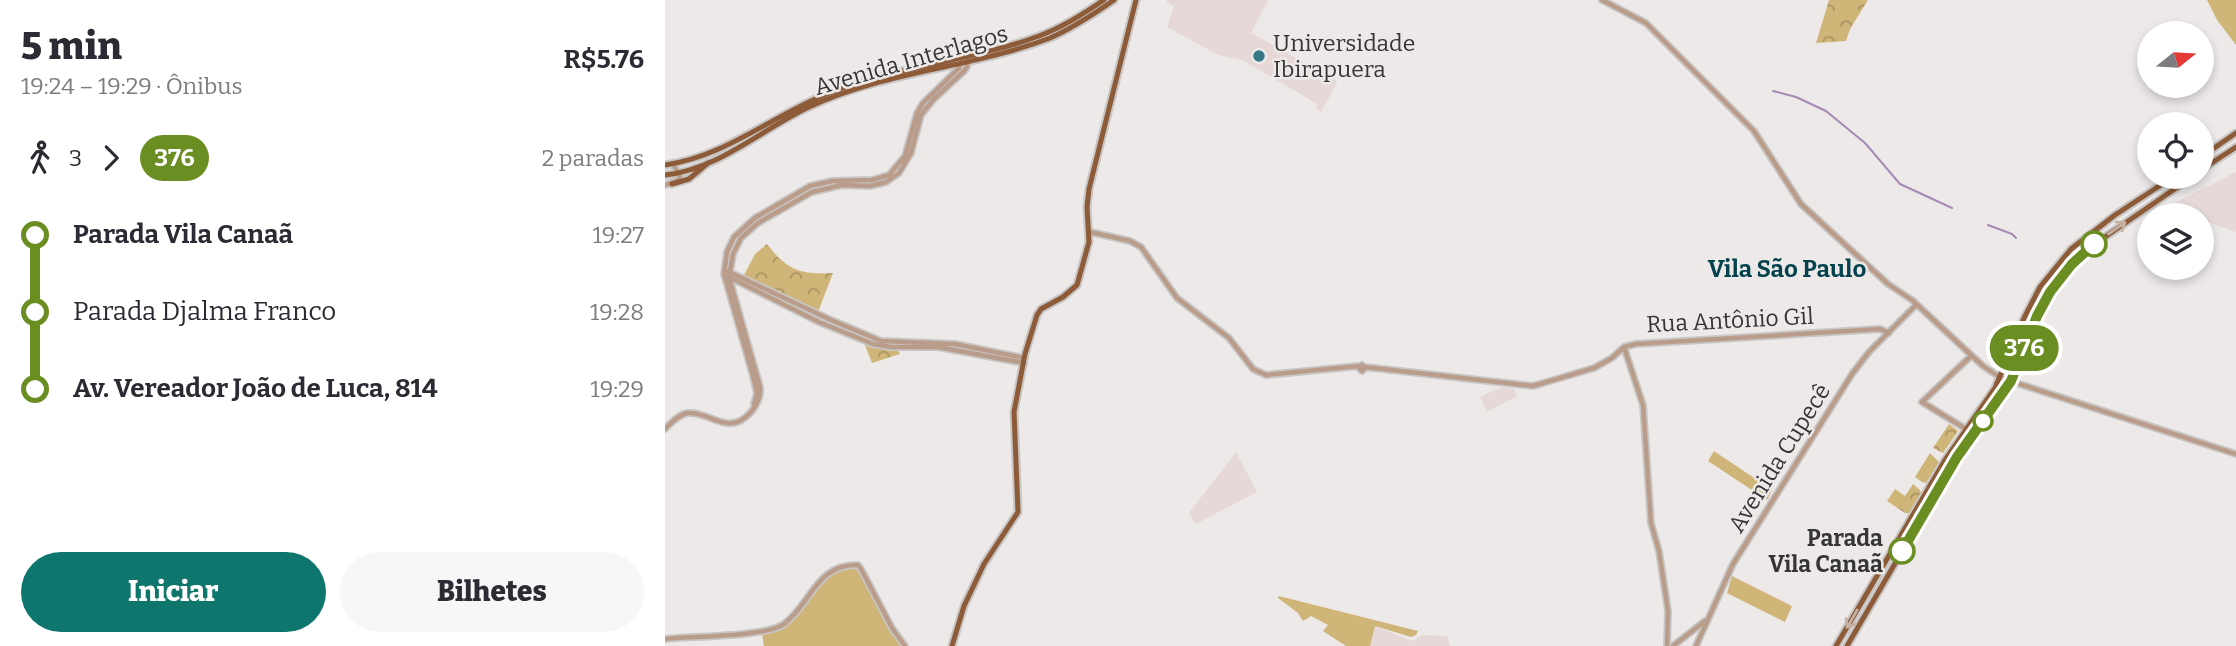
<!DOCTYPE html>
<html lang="pt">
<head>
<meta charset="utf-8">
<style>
	:root { --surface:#fff; --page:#f7f7f7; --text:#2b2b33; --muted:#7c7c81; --accent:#0f766e }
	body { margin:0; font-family:Bitter,serif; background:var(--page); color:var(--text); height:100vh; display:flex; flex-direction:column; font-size:26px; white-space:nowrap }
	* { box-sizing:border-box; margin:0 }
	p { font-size:23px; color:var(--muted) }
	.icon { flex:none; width:38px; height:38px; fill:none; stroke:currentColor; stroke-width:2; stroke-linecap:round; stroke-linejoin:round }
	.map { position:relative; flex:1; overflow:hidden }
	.panel { display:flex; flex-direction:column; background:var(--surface); width:665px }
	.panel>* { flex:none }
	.badge { padding:0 14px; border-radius:23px; font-size:24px; line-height:46px }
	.needle { width:46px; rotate:72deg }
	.fabs { position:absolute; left:1472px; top:21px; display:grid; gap:14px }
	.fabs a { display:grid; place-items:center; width:77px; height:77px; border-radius:50%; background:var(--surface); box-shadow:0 4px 10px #0003; font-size:35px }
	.map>.badge { position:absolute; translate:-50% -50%; box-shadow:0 0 0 4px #fff }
	.legs { display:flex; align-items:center; gap:10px; height:77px; padding:0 21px; font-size:23px }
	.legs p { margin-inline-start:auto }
	.head { display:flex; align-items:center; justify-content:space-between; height:119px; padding:0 21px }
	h1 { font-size:38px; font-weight:800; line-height:52px }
	.cta { display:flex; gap:14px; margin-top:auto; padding:14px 21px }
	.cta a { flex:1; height:80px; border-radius:42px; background:var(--accent); color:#fff; font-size:28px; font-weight:800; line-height:80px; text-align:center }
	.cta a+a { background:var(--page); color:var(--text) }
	ul { padding:0 21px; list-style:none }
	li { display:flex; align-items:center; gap:24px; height:77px; font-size:26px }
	li i { display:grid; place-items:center; width:10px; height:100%; margin:0 9px; background:currentColor }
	li i::after { content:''; width:18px; height:18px; margin:-9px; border:5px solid; border-radius:50%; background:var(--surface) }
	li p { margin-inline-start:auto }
	li:first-child i { background:linear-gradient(#0000 50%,currentColor 0) }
	li:last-child i { background:linear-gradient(currentColor 50%,#0000 0) }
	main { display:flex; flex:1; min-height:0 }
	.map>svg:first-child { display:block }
	.built { fill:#e5d8d7 }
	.grass { fill:#cfb578 }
	.park { fill:url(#park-crowns) }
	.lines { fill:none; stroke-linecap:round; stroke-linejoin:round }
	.stream { stroke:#a689b4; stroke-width:2 }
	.minor-casing { stroke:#c8c5c5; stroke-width:8 }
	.major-casing { stroke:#c8c5c5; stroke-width:9 }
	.minor { stroke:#ba9c8a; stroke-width:4.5 }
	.major { stroke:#8d5b38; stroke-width:5 }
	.oneway { stroke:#c7b0a2 }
	.line-1-casing { stroke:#fff; stroke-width:16 }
	.line-1 { stroke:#6b8e23; stroke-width:10 }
	.poi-dot { fill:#347887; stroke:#ede9e9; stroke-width:2.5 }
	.stop-1-dot { fill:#fff; stroke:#6b8e23; stroke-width:3.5 }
	.labels { text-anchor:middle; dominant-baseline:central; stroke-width:5; stroke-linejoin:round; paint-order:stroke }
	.poi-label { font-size:23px; fill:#363535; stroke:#ede9e9; text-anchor:start }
	.street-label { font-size:23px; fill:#363535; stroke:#ede9e9 }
	.stop-label { font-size:23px; font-weight:bold; fill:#363535; stroke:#ede9e9; text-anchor:end }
	.neighbourhood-label { font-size:24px; font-weight:bold; fill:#04434e; stroke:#ede9e9 }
</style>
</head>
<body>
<main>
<section class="panel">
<div class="head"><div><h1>5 min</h1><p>19:24 – 19:29 · Ônibus</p></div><b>R$5.76</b></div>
<div class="legs"><svg class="icon" aria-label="walk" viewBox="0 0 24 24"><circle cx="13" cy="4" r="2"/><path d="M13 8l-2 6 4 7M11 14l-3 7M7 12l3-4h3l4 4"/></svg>3<svg class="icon" aria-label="forward" viewBox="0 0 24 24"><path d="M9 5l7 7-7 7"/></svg><b class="badge" style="background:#6b8e23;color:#fff">376</b><p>2 paradas</p></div>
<ul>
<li><i style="color:#6b8e23"></i><b>Parada Vila Canaã</b><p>19:27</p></li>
<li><i style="color:#6b8e23"></i><span>Parada Djalma Franco</span><p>19:28</p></li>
<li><i style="color:#6b8e23"></i><b>Av. Vereador João de Luca, 814</b><p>19:29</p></li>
</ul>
<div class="cta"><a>Iniciar</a><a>Bilhetes</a></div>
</section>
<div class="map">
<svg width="1571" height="646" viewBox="0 0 1571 646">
	<defs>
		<pattern id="park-crowns" width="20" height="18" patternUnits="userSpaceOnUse" patternTransform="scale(1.75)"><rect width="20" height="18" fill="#cfb578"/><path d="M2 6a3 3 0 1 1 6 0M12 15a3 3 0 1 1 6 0" fill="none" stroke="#a99463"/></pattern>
	</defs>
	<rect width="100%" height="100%" fill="#ede9e9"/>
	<path class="built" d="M502 0H603L586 33 671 80 672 83 656 112 651 109 652 105 639 96 577 60 553 55 502 27 509 6 502 3Z
		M1571 172V232L1537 220 1536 215H1524L1502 207Z
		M837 387 849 389 852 396 822 412 815 397Z
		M571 452 592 492 531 524 524 513Z
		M710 626 747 641 758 635 782 636 785 646H705Z"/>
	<path class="grass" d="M1542 0H1571V45L1552 20Z
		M1049 451 1107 490 1102 500 1043 461Z
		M192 567 237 646H99L97 634 116 628 155 578 168 569Z
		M1067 576 1127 606 1120 622 1062 593Z
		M614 596 753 631 751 635 746 637 710 626 705 646H681L658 631 663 625 646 616 638 621 633 613 613 598Z"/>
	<path class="park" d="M1164 0H1203L1185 29 1181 41 1151 43Z
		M102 244C122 270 135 275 168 273L153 312 79 275 90 254Z
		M200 345 232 349 235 354 207 363Z
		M1284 424 1293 431 1278 453 1268 448Z
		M1265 453 1274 462 1261 483 1257 482 1250 477Z
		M1248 484 1255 490 1256 493 1244 513H1240L1222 501 1230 489 1240 496Z"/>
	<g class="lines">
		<path class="stream" d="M1108 91 1131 97 1161 111 1200 143 1235 184 1287 208
			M1323 225 1347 234 1351 238"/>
		<defs>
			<path id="minor" d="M937 0 981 23 1089 131 1136 204 1223 284 1247 300 1318 366 1336 378 1571 454
				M0 185 12 181 15 177 8 164
				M425 232 465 241 476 247 512 298 564 338 588 369 601 375 694 366
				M62 271 166 320 216 341 290 344 359 358
				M62 276 154 322 208 344 226 347H273L359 363
				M959 347 978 405 986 523 994 551 1003 611 1002 646
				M1306 356 1257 402 1309 434
				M697 365 700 368 697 371 694 368Z
				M700 367 868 386 929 368 947 358 959 347 971 344 1215 329 1224 333
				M89 404 92 393 88 376 59 274 62 252 69 237 90 218 145 186 167 181 207 180 224 175 240 156 252 113 258 103 294 68 296 62
				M0 429C6 423 14 414 23 413 46 411 63 438 86 412 92 405 96 396 95 387L64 277 68 254 76 238 93 223 147 192 177 185 205 186 221 182 234 173 246 153 256 115 268 100 299 71 302 67V60
				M0 639C25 636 102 637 119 624 147 603 151 564 193 565L196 569 227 628 240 646
				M1008 646 1040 621
				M1031 646 1068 564 1187 374 1204 352 1251 305"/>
			<path id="major" d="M1536 157 1571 133
				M0 165C62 156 108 115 164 93 232 66 307 61 374 36 398 27 418 14 439 0
				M1536 170 1571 147
				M0 175C53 170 97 129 144 107 220 71 307 68 385 38 408 28 429 14 449 0
				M7 184 24 179 43 163
				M287 646 299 606 319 564 353 512 349 412 360 354 372 315 376 309 398 297 412 285 424 242 422 207 424 189 471 0
				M1171 646 1280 460 1330 388 1359 318 1375 287 1406 249 1450 215 1508 177
				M1182 646 1292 457 1346 381 1372 316 1391 283 1424 248 1527 177"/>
		</defs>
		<use href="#minor" class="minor-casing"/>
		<use href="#major" class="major-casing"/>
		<use href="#minor" class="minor"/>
		<use href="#major" class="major"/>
	</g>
	<defs><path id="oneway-shaft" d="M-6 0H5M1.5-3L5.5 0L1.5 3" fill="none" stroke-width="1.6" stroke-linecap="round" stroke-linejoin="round" transform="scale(1.75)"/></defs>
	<g class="oneway">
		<use href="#oneway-shaft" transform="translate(1452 228) rotate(-35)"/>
		<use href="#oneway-shaft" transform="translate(1187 619) rotate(120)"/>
	</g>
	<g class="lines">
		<defs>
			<path id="line-1" d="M1237 551 1292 457 1346 381 1372 316 1385 292 1407 264 1429 244"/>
		</defs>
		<use href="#line-1" class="line-1-casing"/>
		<use href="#line-1" class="line-1"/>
	</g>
	<circle class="poi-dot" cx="594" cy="56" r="7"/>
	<g class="stop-1-dot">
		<circle cx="1429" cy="244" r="12"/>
		<circle cx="1318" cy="421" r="9"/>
		<circle cx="1237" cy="551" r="12"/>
	</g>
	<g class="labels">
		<g class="poi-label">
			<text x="608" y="43">Universidade<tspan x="608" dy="26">Ibirapuera</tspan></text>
		</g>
		<g class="street-label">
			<text transform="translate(246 60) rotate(-16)">Avenida Interlagos</text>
			<text transform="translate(1065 320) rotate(-3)">Rua Antônio Gil</text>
			<text transform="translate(1114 458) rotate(-58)">Avenida Cupecê</text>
		</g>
		<g class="stop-label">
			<text x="1218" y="538">Parada<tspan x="1218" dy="26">Vila Canaã</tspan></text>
		</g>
		<g class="neighbourhood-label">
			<text x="1122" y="269">Vila São Paulo</text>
		</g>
	</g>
</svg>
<div class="fabs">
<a><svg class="needle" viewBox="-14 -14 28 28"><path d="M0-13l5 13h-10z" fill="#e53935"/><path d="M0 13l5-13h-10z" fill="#7c7c81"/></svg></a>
<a><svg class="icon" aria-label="locate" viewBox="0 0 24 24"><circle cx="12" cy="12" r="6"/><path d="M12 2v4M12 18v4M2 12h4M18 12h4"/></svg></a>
<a><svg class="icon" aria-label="layers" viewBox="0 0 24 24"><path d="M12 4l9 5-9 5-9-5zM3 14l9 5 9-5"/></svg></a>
</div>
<b class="badge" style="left:1359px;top:348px;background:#6b8e23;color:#fff">376</b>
</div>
</main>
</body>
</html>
